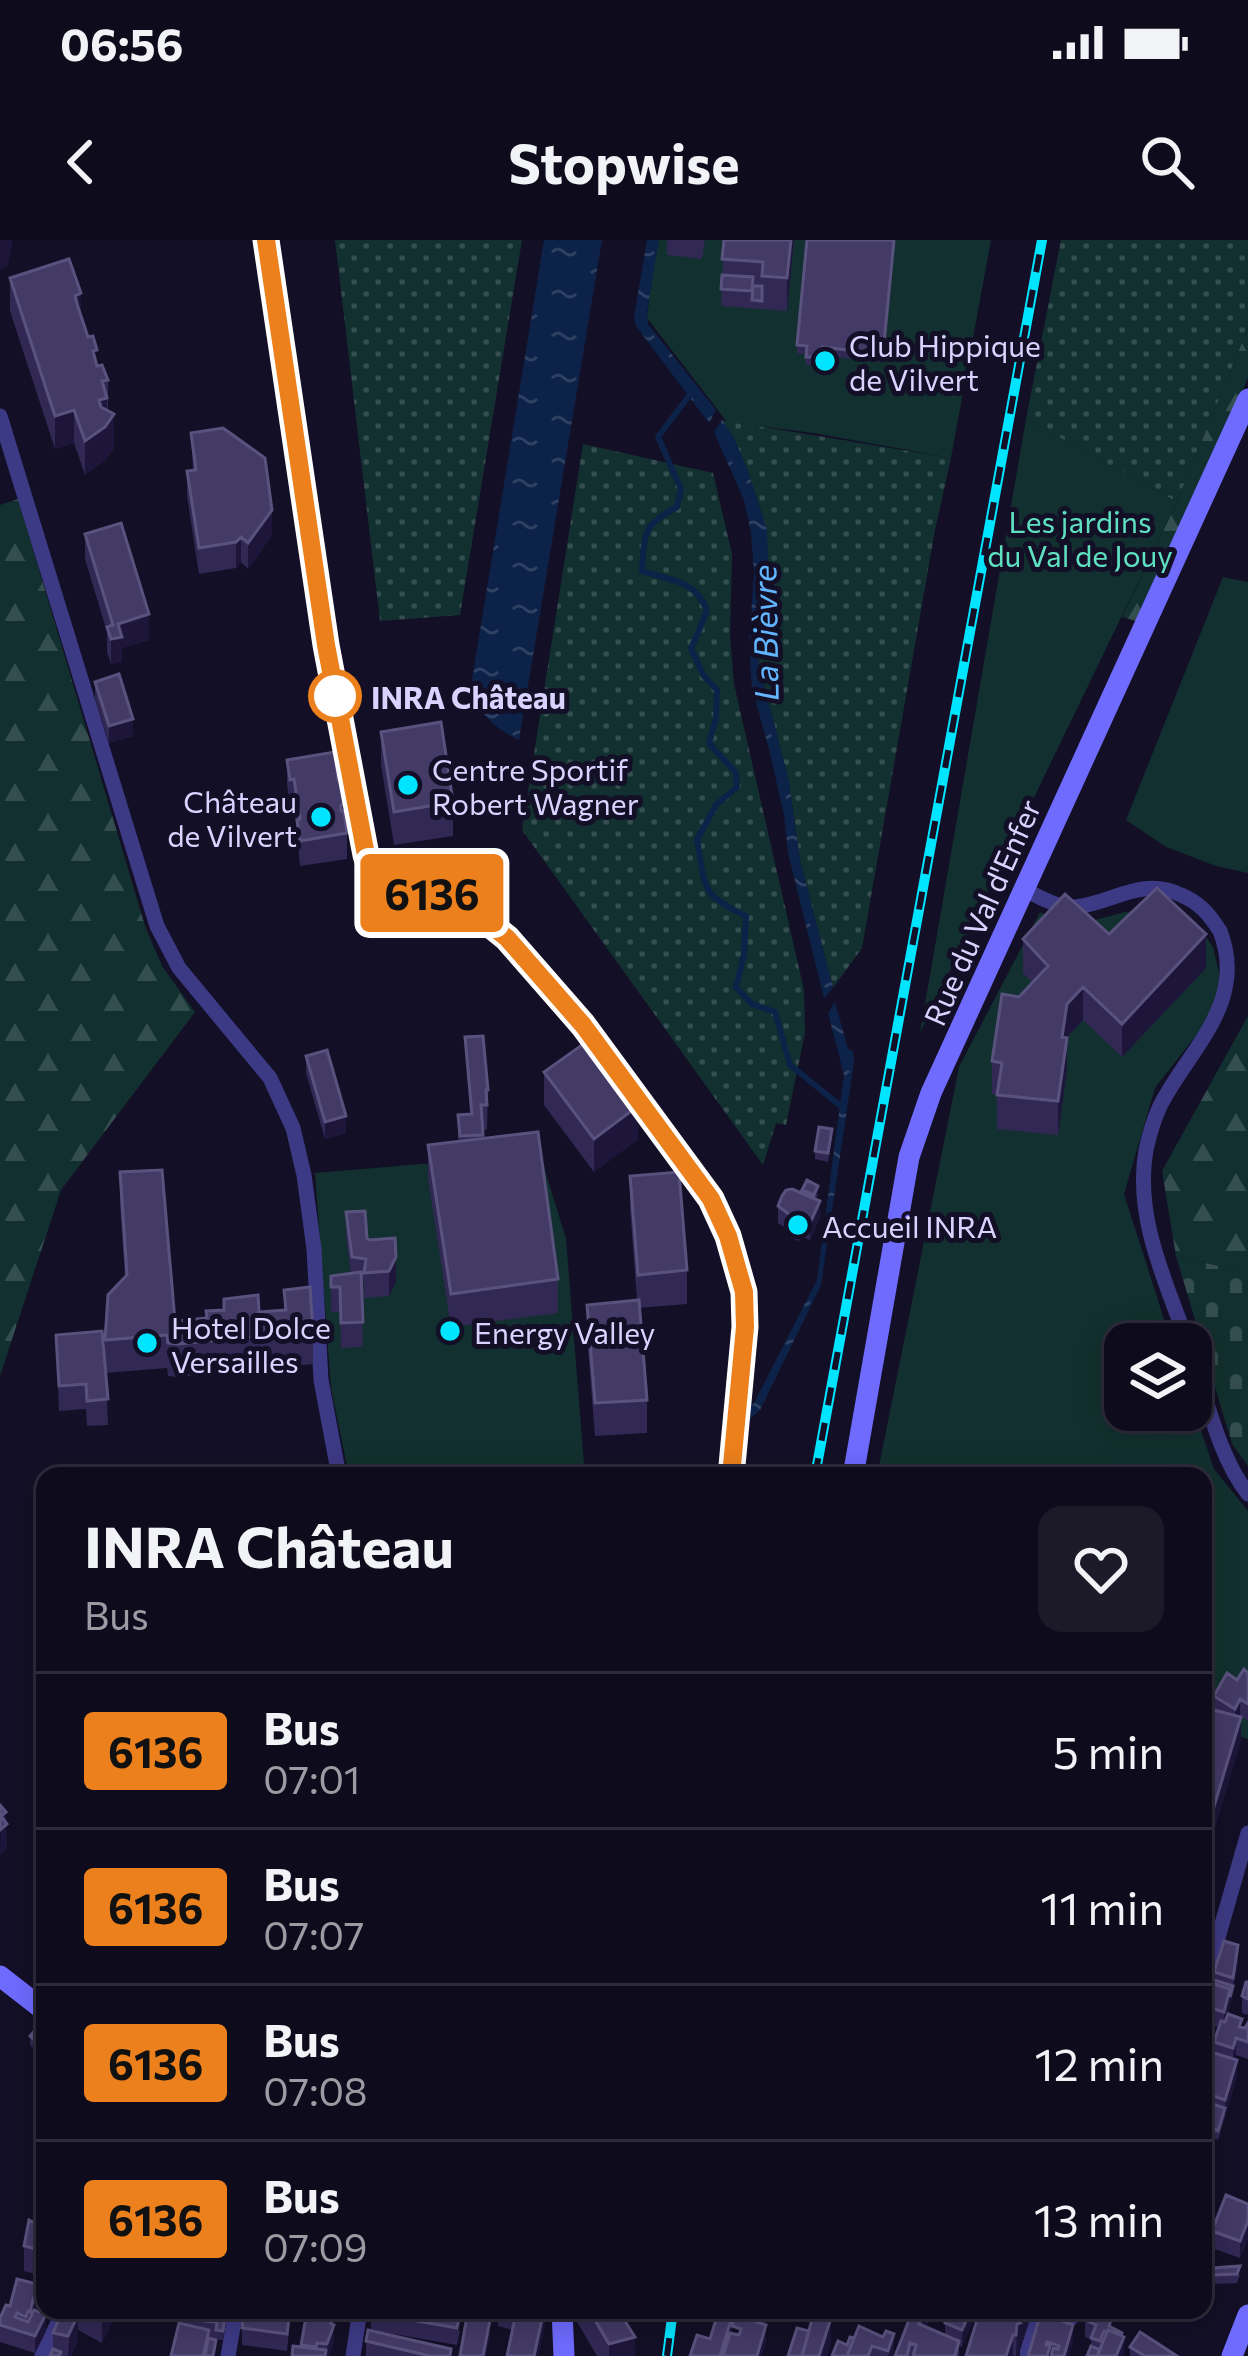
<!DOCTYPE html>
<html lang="fr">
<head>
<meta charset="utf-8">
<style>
	:root { --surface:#0e0b1c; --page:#1c1929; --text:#f1f3f6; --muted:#9b9ba3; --line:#2e2b3b }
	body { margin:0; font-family:Commissioner,sans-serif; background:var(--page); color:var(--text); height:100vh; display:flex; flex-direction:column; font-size:45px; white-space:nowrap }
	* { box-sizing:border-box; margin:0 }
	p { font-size:39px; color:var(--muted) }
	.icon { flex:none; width:66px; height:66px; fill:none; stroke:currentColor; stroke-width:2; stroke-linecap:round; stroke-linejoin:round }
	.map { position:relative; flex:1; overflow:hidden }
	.sheet { position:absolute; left:36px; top:1227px; width:1176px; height:852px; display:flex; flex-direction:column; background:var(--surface); border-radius:24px; box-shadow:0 6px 30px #0003,0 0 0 3px var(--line) }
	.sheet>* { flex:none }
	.badge { padding:0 24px; border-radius:9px; font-size:42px; line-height:78px }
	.controls { position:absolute; left:1104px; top:1083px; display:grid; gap:24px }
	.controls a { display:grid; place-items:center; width:108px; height:108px; border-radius:24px; background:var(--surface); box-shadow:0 6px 30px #0003,0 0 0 3px var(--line); font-size:60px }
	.map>.badge { position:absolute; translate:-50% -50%; box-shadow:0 0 0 6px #fff }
	.round { display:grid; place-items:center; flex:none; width:126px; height:126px; border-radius:24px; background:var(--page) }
	.summary { display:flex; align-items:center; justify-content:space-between; height:204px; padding:0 48px }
	h1 { font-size:57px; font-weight:700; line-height:90px }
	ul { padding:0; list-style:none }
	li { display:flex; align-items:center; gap:36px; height:156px; padding:0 48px; border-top:3px solid var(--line) }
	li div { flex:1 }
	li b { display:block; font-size:45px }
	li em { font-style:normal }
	li .badge { min-width:132px; font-weight:700; text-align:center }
	.status { display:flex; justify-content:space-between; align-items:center; height:84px; padding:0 60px; background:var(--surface); direction:ltr }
	.status svg { height:33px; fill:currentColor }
	header { display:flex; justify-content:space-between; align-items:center; height:156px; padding:0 48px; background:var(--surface); font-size:54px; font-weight:700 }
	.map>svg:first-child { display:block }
	.grass { fill:url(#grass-dots) }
	.forest { fill:url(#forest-firs) }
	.cemetery { fill:url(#cemetery-stones) }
	.garden { fill:#12302f }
	.water { fill:url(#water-ripples) }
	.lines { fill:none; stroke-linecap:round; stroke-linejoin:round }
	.stream { stroke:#0c2248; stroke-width:6 }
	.street { stroke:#3d3a85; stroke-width:15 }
	.secondary { stroke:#6f6bff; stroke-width:21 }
	.rail-casing { stroke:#00e5ff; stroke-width:10 }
	.rail { stroke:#130f26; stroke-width:6; stroke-dasharray:18; stroke-linecap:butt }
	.wall { fill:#312854 }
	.shaded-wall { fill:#1d163a }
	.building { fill:#433a66; stroke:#5a527e; stroke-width:3 }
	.line-casing { stroke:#fff; stroke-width:27 }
	.line { stroke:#ec801c; stroke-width:18 }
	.poi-dot { fill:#00e5ff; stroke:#130f26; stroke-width:4.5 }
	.stop-dot { fill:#fff; stroke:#ec801c; stroke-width:6 }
	.labels { text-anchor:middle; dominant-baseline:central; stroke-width:10; stroke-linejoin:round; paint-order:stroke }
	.poi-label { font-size:30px; fill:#d9d4ff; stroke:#130f26; text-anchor:start }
	.park-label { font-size:30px; fill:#5fe0c0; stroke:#130f26 }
	.stop-label { font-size:30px; font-weight:bold; fill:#d9d4ff; stroke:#130f26; text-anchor:start }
	.street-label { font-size:30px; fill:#d9d4ff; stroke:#130f26 }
	.water-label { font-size:33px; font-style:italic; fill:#62b6ff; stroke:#130f26 }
</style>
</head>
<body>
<div class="status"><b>06:56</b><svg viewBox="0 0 49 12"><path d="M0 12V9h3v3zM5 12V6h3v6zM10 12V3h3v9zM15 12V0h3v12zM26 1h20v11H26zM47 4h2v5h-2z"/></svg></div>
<header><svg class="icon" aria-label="back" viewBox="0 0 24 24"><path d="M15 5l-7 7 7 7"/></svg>Stopwise<svg class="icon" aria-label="search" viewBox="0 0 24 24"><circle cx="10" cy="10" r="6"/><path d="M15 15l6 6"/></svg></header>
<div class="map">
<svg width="1248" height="2116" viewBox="0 0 1248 2116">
	<defs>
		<pattern id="grass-dots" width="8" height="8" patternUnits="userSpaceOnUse" patternTransform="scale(3)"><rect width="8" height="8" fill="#12302f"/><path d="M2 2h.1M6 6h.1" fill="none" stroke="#344d4e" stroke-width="1.8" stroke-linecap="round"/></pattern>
		<pattern id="forest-firs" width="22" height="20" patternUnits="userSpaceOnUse" patternTransform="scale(3)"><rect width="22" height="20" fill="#12302f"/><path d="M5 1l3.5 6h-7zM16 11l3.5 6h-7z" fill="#344d4e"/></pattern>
		<pattern id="cemetery-stones" width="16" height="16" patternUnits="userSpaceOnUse" patternTransform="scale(3)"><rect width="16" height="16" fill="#12302f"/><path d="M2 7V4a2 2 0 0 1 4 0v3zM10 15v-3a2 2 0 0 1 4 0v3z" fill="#344d4e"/></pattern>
		<pattern id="water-ripples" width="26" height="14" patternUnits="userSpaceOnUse" patternTransform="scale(3)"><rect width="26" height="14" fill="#0c2248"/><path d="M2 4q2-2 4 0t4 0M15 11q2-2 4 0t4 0" fill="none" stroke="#2f4163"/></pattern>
	</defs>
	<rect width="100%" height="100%" fill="#130f26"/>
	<path class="grass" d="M335 0H522L460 375 380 381Z
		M1061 0H1248V88L1177 262 1026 179Z
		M722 180 951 218 935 290 862 708 833 748 800 620 789 542 758 420 767 290 748 231 734 198Z
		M583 204 713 233 732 314 730 397 734 444 804 750 805 793 786 885 776 883 763 925 522 590Z"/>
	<path class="forest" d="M1248 88V138L1139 382 1122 377 1177 262Z
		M18 259 145 686 162 726 195 772 61 950 0 1136V265Z
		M1248 776V1033L1176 1016 1162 931Z"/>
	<path class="cemetery" d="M1176 1016 1248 1033V1226L1232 1204Z"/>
	<path class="garden" d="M656 0H991L951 218 814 193 727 182 647 78Z
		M1026 179 1177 262 920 793Z
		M1223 337 1248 342V633L1216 626 1166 607 1126 580Z
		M1171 666 1195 681 1213 707 1222 745 1201 789 1155 848 1124 954 1172 1104H1125V1170H1191V1160L1214 1229 1248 1271V1499L1203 1486V1236H877L959 827 1040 672 1072 686 1125 672Z
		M540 914 566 999 585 1236H349L331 1148 315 933Z"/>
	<path class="water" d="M544 0H602L519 500C494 488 483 476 470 452Z
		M647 0H659L647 72 648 84 716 170 709 183 636 86 634 77Z
		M722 180 734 198 748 231 767 290 768 318 758 420 789 542 800 620 833 748 824 758 788 613 784 575 769 509 752 448 749 404 754 333 751 292 744 260 714 192Z
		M835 762 848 809 853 811 854 822 821 1045 760 1170 741 1187 743 1175 754 1163 817 1040 844 835 828 773Z"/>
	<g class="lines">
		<path class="stream" d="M691 153 658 197 681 249 677 267C642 285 645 293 642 331 671 340 697 341 707 371L691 409 704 436 717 450 716 478 709 503 736 533 737 547 716 565 697 600C706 648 699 654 746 676L744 715 736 747 752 764 775 772 790 825 842 867"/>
		<path class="street" d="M0 176 157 686 179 728 270 838 293 888 304 935 314 1009 321 1140 339 1236
			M1024 649C1039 657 1058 668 1075 667 1114 663 1140 636 1181 655 1200 663 1209 674 1220 691 1248 763 1189 809 1160 866 1154 879 1149 896 1146 910 1134 977 1166 1042 1188 1104
			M1191 1113C1207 1159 1218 1215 1248 1254
			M1203 1750 1248 1593
			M1019 2070 1050 2088 1062 2087 1079 2070
			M42 2116 64 2070
			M228 2116 236 2070
			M353 2116 360 2070
			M1026 2116 1037 2082"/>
		<path class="secondary" d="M853 1236 909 917 931 853 1248 159
			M0 1736 45 1771
			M562 2070 564 2116
			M1232 2116 1248 2075"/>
		<defs>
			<path id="rail" d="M815 1236 1042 0
				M667 2116 673 2070"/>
		</defs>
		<use href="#rail" class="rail-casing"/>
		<use href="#rail" class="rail"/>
	</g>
	<path class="wall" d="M667 0H705L702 19 667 15Z
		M724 0H794L787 71 721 66Z
		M895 0 883 122 822 116 821 126 806 125V114L797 113V105Z
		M10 38 81 75 97 126 108 140V171L114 208 105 220 85 235 74 203 55 209 10 71Z
		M191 193 272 295 248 329 241 322 236 328 199 334 187 256V231L193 230Z
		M85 294 149 400 122 408V422L111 424 107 412V392L85 319Z
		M95 442 133 496 109 503 95 458Z
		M381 492 453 562V596L394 605 381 525Z
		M287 520 338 540 347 586V619L300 626 294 565H290L287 545Z
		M1109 694 1206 728 1122 817 1083 780 1067 797V831L1058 895 997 889V855L992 854V821L1019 757 1032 742 1023 733V699Z
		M465 797 488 850 487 890H483V898L558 1039V1073L451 1087 428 938V905L458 901V875L470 874Z
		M306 816 346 893 325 899 306 833Z
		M544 832 638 899 594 932 544 865Z
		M832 897 828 922 815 919V911Z
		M120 932 175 1081 284 1070V1050L313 1091V1124L177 1137 168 1136 167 1128 106 1133 108 1185 87 1186 86 1169 59 1171 56 1095 105 1127V1100L125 1037 120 965Z
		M630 936 687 1030V1064L639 1068 647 1160V1193L595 1196 587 1098V1065L637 1061 630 969Z
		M802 950 818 954 816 959 820 977 810 1000 801 996 799 1001 791 998V992L778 983V966L802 953Z
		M346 972 367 998 396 1042 389 1056 364 1058V1043H361L363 1107 341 1108 340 1072H331V1036L351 1034 346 997Z
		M1248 1433V1481L1240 1476 1241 1502 1214 1471V1456Z
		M1238 1722 1228 1774 1242 1787 1245 1788 1248 1783V1819L1236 1815 1234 1820 1237 1837 1218 1900 1203 1892V1881L1206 1870 1203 1869V1850L1214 1813V1802L1219 1788 1205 1783V1766L1214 1741V1732Z
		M1248 1742V1775L1242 1773V1756Z
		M45 1779V1809L42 1816 30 1805V1796Z
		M1248 1964V1998L1240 2018 1212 2008V1991Z
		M45 1975V2061L37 2060 39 2035 24 2031V2006Z
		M1213 2028 1240 2035 1237 2043 1213 2044Z
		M37 2061 34 2070 46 2091 35 2113 0 2102V2078L10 2066Z
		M63 2070H124V2073L122 2079 113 2080 102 2103 78 2090V2100L71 2116H50L53 2109V2093Z
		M186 2070H227L223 2100 209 2098 216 2108 185 2084Z
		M291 2070 287 2111 242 2105V2088Z
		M371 2070H435L460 2091 457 2105 371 2090Z
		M471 2070H555V2082L546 2080 538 2116 513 2090 498 2086V2075Z
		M576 2070H618L635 2116H597L576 2080Z
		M908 2070H933L926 2087 945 2095V2083L978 2070 962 2107 959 2106V2116H895L907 2084Z
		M1029 2070V2082L1020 2107V2116H966Z
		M1134 2070H1161L1157 2079Z
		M306 2077 333 2085 334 2102 329 2116H292L301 2107Z
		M1085 2080 1112 2088 1122 2096 1124 2116 1091 2106V2099L1085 2097Z
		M850 2097 894 2110 892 2116H832L847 2105Z
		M366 2101 451 2116H366Z
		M1130 2107 1177 2116H1130Z"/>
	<path class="shaded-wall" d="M0 0H13L8 25 0 30Z
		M791 0H794L787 71V38Z
		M81 53V87L75 56Z
		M107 158V184L114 174V208L105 220 85 235V201L99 160Z
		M74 170V203L55 209V176Z
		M272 270V295L248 329V303Z
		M241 297V322L236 328V302Z
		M149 374V400L122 408V422L111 424V399L118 384Z
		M133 479V496L109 503V486Z
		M347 561V586L341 590V565Z
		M1206 694V728L1122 817V784Z
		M1083 747V780L1067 797H1062L1067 764Z
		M1067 798V831L1058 895V861Z
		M638 866V899L594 932V899Z
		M346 876V893L325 899V882Z
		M820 961V977L810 1000V983Z
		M396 1017V1042L389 1056V1031Z
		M1240 1459V1476L1235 1486V1469Z
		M1241 1477V1502L1203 1628V1603Z
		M6 1572 7 1609 0 1615 1 1576Z
		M1238 1705V1722L1233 1755 1224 1789V1772L1230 1749 1233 1747Z
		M1236 1798V1815L1233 1825V1808Z
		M1237 1820V1837L1225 1876V1860Z
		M1248 1981V1998L1240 2018V2001Z
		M37 2044V2061L30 2089V2072Z
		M71 2070H74V2084L78 2075V2100L71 2116H68Z
		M106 2070H113V2080L102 2103V2078Z
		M544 2070H546V2080L538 2116H534Z
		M734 2070H741L736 2087 732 2086V2102L728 2116H720Z
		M926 2070H933L919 2101V2084Z
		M971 2070H978L962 2107V2090Z
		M1021 2070H1029V2082L1020 2107V2116H1016L1017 2084Z
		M46 2074V2091L35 2113V2096Z
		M333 2074 334 2102 329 2116H327V2104Z
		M831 2078V2103L827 2116H819Z
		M490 2080V2097L486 2116H483Z
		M766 2085V2102L762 2116H757Z
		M1073 2085V2102L1069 2116H1064Z
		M1122 2093V2103L1124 2097V2116H1116Z
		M894 2094V2110L892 2116H888Z
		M1013 2095V2116H1006Z
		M635 2097V2116H609V2104Z"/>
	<path class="building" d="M724 0H791L787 38 762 36 763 22 722 19Z
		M807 0H894L883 114 822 107 821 117H806L807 106 797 105Z
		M69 19 81 53 75 56 78 67 88 97 93 96 97 110 93 111 97 126 102 125 108 140 102 141 107 158 99 160 101 167 114 174 105 187 85 201 74 170 55 176 10 38Z
		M722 35 753 37 752 51 721 49Z
		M753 46H762V61L752 60Z
		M223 188 265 218 272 270 248 303 241 297 236 302 199 308 187 231 196 230 191 193Z
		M121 283 149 374 118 384 122 397 111 399 107 387 113 385 85 294Z
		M119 434 133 479 109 486 95 442Z
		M441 482 453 562 394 572 381 492Z
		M335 512 338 540 345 542 347 561 341 565V571H344L347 593 300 601 297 580 300 579 294 539 290 540 287 520Z
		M1157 648 1206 694 1122 784 1083 747 1067 764 1062 797 1067 798 1058 861 997 855 1002 823 992 821 1002 754 1019 757 1048 726 1023 699 1065 654 1109 694Z
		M483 796 488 850H486L487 865H481L483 895 460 896 458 875 472 874 465 797Z
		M589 800 638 866 594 899 544 832Z
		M327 810 346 876 325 882 306 816Z
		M819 887 832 889 828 913 815 911Z
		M538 892 558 1039 451 1054 428 905Z
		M162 930 175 1081 207 1078 206 1071 224 1070V1059L258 1055 259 1072 286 1070 284 1050 310 1047 313 1091 177 1104 168 1103 167 1095 105 1100 108 1055 127 1035 120 932Z
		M679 932 687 1030 638 1035 630 936Z
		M807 940 818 946 814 955 802 950Z
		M792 949 820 961 810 983 801 979 799 984 791 981 793 977 778 966 782 956 786 950Z
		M365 971 367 998 369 1000 395 998 396 1017 389 1031 364 1033 366 1019 352 1017 346 972Z
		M361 1032 363 1082 341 1083 340 1047H331V1036Z
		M639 1060 647 1160 595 1163 587 1065Z
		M102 1091 108 1159 87 1161 86 1144 59 1146 56 1095Z
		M1244 1429 1248 1433V1464L1240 1459 1235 1469 1214 1456 1227 1433 1237 1440Z
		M1214 1470 1241 1477 1203 1603V1509Z
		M0 1565 6 1572 1 1576 7 1584 0 1590Z
		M1224 1701 1238 1705 1233 1738 1214 1732Z
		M1214 1740 1233 1746 1230 1757V1749L1214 1744Z
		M1246 1742H1248V1759L1242 1756Z
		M1211 1743 1230 1749 1224 1772 1205 1766Z
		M1228 1774 1242 1779 1239 1787 1245 1788 1248 1783V1802L1236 1798 1233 1808 1214 1802 1221 1781 1225 1782Z
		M45 1779V1801L42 1807 30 1796Z
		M1214 1813 1237 1820 1225 1860 1203 1852Z
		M1209 1863 1225 1868 1218 1891 1203 1883Z
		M1226 1955 1248 1964V1981L1240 2001 1212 1991Z
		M44 1975 45 2003 43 2011 24 2006 29 1980 39 1985Z
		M45 2013V2044L37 2043Z
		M1240 2026 1237 2034 1213 2035V2028Z
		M17 2039 37 2044 30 2072 28 2071 26 2077 17 2073 15 2077 28 2082 34 2070 46 2074 35 2096 0 2085V2078L6 2065 10 2066Z
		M63 2070H71L70 2072 78 2075 68 2096 53 2093Z
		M87 2070H106L102 2078Z
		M186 2070H217L216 2082 185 2079Z
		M218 2070H226L223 2091 216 2090Z
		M244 2070H290L287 2094 242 2088Z
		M371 2070H435L460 2074 457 2088 371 2073Z
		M500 2070H544L534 2116H507L516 2073Z
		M589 2070H618L635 2097 609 2104Z
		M719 2070H734L720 2116H690L697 2095 710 2099Z
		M908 2070H926L919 2084 959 2101 955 2116H913L916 2105 910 2103 907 2116H895L911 2075 907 2073Z
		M950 2070H971L962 2090 945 2083Z
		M980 2070H1021L1017 2081 1020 2083 1017 2084 1016 2095H1013L1006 2116H966Z
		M1089 2070H1103L1110 2073 1112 2076 1109 2086 1122 2093 1121 2095 1108 2090 1107 2092 1104 2091 1100 2101 1091 2098 1096 2085 1085 2080Z
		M322 2071 333 2074 331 2084 334 2085 327 2104 317 2103 316 2107 301 2105 306 2077 320 2079Z
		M736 2072 756 2074 754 2081 766 2085 757 2116H723L730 2093 739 2095 741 2089 732 2086Z
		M814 2072 831 2078 819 2116H802Z
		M1041 2073 1073 2085 1064 2116H1051L1053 2108 1058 2109 1059 2106 1047 2102 1046 2105 1050 2106 1047 2116H1028Z
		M467 2076 490 2080 483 2116H460Z
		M179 2083 209 2090 203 2116H171Z
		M859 2086 883 2097 886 2091 894 2094 888 2111 872 2106 868 2116H847Z
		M797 2088 809 2091 802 2116H788Z
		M368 2090 451 2109 450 2116H430L366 2101Z
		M1108 2090 1124 2097 1116 2116H1097Z
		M1140 2092 1177 2116H1145L1130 2107Z
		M850 2097 854 2098 847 2116H832L838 2101 847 2105Z
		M208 2098 216 2100 213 2116H205Z
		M293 2106 326 2110 325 2116H292Z
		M1091 2106 1100 2110 1097 2116H1087Z
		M53 2109 61 2112 59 2116H50Z"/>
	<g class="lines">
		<defs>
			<path id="line" d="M266 0 326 405 366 615 370 627 378 634 466 665 507 698 583 785 711 959 728 996 744 1052 745 1087 731 1236"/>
		</defs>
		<use href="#line" class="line-casing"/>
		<use href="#line" class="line"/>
	</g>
	<g class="poi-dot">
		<circle cx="825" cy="121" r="12"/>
		<circle cx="408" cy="545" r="12"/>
		<circle cx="321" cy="577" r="12"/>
		<circle cx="798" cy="985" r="12"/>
		<circle cx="450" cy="1091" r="12"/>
		<circle cx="147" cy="1103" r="12"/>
	</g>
	<circle class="stop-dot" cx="335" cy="456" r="24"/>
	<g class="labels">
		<g class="poi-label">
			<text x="849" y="104">Club Hippique<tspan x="849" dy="34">de Vilvert</tspan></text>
			<text x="432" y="528">Centre Sportif<tspan x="432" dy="34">Robert Wagner</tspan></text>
			<text x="297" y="560" text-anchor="end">Château<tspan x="297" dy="34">de Vilvert</tspan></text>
			<text x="822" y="985">Accueil INRA</text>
			<text x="171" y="1086">Hotel Dolce<tspan x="171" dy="34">Versailles</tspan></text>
			<text x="474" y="1091">Energy Valley</text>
		</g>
		<g class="park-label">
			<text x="1080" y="280">Les jardins<tspan x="1080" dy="34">du Val de Jouy</tspan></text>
		</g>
		<g class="stop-label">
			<text x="371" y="456">INRA Château</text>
		</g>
		<g class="street-label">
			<text transform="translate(981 672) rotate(-66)">Rue du Val d'Enfer</text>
		</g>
		<g class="water-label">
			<text transform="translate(764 393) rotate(-91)">La Bièvre</text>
		</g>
	</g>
</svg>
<div class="controls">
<a><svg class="icon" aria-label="layers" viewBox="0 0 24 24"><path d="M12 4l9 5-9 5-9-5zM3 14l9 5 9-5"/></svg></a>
</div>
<b class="badge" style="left:432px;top:653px;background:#ec801c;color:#111">6136</b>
<section class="sheet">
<div class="summary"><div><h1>INRA Château</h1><p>Bus</p></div><a class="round"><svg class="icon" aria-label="heart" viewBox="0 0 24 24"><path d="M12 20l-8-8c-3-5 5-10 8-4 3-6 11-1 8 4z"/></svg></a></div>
<ul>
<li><span class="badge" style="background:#ec801c;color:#111">6136</span><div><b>Bus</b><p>07:01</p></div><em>5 min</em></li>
<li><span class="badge" style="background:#ec801c;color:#111">6136</span><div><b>Bus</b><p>07:07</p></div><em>11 min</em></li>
<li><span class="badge" style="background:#ec801c;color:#111">6136</span><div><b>Bus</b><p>07:08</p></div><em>12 min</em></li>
<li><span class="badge" style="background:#ec801c;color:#111">6136</span><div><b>Bus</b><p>07:09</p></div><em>13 min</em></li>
</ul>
</section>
</div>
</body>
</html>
